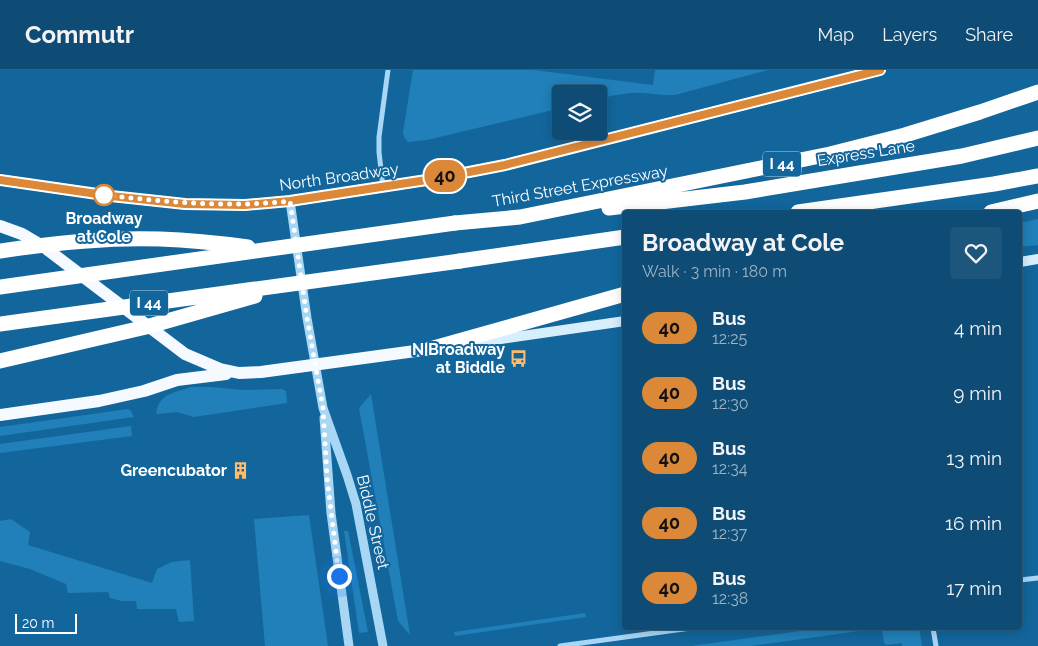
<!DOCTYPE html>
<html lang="en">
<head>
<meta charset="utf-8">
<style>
	:root { --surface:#0e4c75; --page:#1c567d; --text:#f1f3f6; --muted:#9bb4c5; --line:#2e6387 }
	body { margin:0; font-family:Raleway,sans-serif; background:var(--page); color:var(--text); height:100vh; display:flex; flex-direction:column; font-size:19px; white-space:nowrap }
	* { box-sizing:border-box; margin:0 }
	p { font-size:16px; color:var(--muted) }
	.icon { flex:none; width:28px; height:28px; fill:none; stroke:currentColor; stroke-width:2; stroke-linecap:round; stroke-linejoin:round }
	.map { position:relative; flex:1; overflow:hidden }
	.drawer { position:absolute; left:622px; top:140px; width:400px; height:420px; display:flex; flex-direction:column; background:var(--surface); border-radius:5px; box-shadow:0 2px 12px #0003,0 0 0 1px var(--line) }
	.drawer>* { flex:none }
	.badge { padding:0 10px; border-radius:16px; font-size:18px; line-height:32px }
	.tools { position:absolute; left:552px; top:15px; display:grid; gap:10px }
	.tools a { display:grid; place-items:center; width:55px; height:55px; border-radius:5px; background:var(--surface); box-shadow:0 2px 12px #0003,0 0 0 1px var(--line); font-size:25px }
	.scale { position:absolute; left:15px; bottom:12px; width:62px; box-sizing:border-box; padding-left:5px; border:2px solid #fff; border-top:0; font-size:14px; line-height:18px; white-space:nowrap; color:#fff; -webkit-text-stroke:4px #12669c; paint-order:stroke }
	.you { position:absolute; width:25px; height:25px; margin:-12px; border:4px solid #fff; border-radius:50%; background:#1a73e8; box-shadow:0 0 0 8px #1a73e833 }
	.map>.badge { position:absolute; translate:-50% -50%; box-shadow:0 0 0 2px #fff }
	.round { display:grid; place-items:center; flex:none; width:52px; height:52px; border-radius:5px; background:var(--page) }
	.overview { display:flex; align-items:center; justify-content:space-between; height:85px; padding:0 20px }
	h1 { font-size:24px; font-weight:700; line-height:38px }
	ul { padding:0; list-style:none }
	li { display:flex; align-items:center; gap:15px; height:65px; padding:0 20px }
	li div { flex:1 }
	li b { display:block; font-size:19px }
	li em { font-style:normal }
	li .badge { min-width:55px; font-weight:700; text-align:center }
	header { display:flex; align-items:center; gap:30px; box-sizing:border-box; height:70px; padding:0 25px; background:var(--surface); border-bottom:1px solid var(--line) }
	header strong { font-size:24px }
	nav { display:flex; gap:28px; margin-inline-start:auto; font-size:18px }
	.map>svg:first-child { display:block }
	.green { fill:#2180b9 }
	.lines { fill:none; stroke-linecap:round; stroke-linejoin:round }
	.minor { stroke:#a7d7f4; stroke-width:5 }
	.tertiary { stroke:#a7d7f4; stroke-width:9 }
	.secondary { stroke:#d7eefd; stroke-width:10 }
	.primary { stroke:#f4faff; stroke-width:12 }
	.motorway { stroke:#fff; stroke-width:15 }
	.motorway-bridge { stroke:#fff; stroke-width:15 }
	.line-casing { stroke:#fff; stroke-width:11 }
	.line { stroke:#db8839; stroke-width:8 }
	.walk { stroke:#fff; stroke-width:5; stroke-dasharray:0 9 }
	.stop-dot { fill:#fff; stroke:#db8839; stroke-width:2.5 }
	.labels { text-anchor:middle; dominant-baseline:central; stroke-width:4; stroke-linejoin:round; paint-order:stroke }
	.shield { fill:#12669c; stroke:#b8d1e1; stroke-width:1 }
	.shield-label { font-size:15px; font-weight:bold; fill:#fff }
	.street-label { font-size:16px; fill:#fff; stroke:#12669c }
	.stop-label { font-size:16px; font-weight:bold; fill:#fff; stroke:#12669c }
	.poi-label { font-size:16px; font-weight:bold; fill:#fff; stroke:#12669c; text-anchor:end }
</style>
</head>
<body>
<header>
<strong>Commutr</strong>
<nav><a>Map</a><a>Layers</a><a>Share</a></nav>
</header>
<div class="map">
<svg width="1038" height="576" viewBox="0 0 1038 576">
	<rect width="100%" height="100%" fill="#12669c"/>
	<path class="green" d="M413 0H534L653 15 655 0H768L675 25C660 26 646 22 631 23 620 24 609 26 599 29V24H561V38L427 70 408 72 404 67 403 62Z
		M1038 149V175L1020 177V153Z
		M191 317H211L244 320 282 319 286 321 287 333 194 347 177 342 156 344C159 323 174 323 191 317Z
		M371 324 410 565 398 551 359 338Z
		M128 339 131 341 134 347 0 366V357Z
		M131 356 132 366 0 383V374Z
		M309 445 328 576H265L254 449Z
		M11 449 30 462 28 475 152 513 157 499 172 492 190 490 194 551 179 552 176 539H137L136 531H122L110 528 108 522 68 523 66 514 30 499 0 491V451Z
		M344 461H348L368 562 359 563Z
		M585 543 586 547 455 566 454 562Z
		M823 558H881L751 576H691Z
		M882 558H919L922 576H902V573L887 575 884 573Z"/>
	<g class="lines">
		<path class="minor" d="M383 117 379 82V67L388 0
			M1020 510 1038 508
			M933 558 936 576
			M560 576 691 558"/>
		<path class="tertiary" d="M290 131 307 248 323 338 347 405 356 434 383 576
			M324 348 331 443 349 576"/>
		<path class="secondary" d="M1020 192 1038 189
			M473 273 625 251"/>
		<path class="primary" d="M0 110 111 126 185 134 245 135 290 131 433 109 505 95 880 0
			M0 156 22 164 44 177 185 284 220 299 239 303 261 302 430 279
			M0 345 99 331 144 321 177 310 226 304"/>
		<path class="motorway" d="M609 138 745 122 962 86 1038 68
			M798 142 994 114 1038 106
			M991 142 1038 131
			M455 153 520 147 830 84 905 65 980 42 1038 22
			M460 191 625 167
			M430 279 625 224"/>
		<path class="motorway-bridge" d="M0 181C53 173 107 167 160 169 190 170 219 173 248 177
			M0 217 455 153
			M0 254 460 191
			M0 291 146 257 255 226"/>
	</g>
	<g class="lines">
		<defs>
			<path id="line" d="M0 110 111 126 185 134 245 135 290 131 433 109 505 95 880 0"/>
		</defs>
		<use href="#line" class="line-casing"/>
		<use href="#line" class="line"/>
		<path class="walk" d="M104 125C167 132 228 138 290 131L307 248 323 338 327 408 339 506"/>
	</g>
	<defs>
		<symbol id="bus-bare" viewBox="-9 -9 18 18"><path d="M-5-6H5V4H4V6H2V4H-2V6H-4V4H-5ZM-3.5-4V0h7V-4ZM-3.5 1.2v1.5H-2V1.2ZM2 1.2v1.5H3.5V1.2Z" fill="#ffbb6a" stroke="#12669c" stroke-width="2.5" paint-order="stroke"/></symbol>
		<symbol id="building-bare" viewBox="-9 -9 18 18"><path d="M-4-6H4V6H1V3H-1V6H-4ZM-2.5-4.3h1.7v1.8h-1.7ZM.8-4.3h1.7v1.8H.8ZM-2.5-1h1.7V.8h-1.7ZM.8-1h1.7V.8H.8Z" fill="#ffbb6a" stroke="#12669c" stroke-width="2.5" paint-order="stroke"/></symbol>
	</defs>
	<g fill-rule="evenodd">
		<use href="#bus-bare" x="506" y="276" width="25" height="25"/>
		<use href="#building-bare" x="228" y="388" width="25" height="25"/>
	</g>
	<circle class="stop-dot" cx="104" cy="125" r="10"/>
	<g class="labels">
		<g class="shield">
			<rect x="763" y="81.5" width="38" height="25" rx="4"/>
			<rect x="130" y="220.5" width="38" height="25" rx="4"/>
		</g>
		<g class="shield-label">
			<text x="782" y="94">I 44</text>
			<text x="149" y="233">I 44</text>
		</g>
		<g class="street-label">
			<text transform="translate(866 83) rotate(-9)">Express Lane</text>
			<text transform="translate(339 107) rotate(-8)">North Broadway</text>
			<text transform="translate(580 116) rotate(-10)">Third Street Expressway</text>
			<text transform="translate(373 452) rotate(77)">Biddle Street</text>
		</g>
		<g class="stop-label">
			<text x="104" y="148">Broadway<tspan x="104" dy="18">at Cole</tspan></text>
		</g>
		<g class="poi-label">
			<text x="505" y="279">N Broadway<tspan x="505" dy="18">at Biddle</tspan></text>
			<text x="227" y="400">Greencubator</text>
		</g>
	</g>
</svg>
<div class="tools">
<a><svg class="icon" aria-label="layers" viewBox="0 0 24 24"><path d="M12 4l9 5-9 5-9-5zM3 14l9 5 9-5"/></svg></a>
</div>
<div class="scale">20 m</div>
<div class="you" style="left:339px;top:506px"></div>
<b class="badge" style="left:445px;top:106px;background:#db8839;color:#111">40</b>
<section class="drawer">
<div class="overview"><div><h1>Broadway at Cole</h1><p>Walk · 3 min · 180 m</p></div><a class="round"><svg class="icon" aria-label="heart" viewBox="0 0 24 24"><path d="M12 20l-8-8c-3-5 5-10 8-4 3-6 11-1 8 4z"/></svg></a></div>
<ul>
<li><span class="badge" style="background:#db8839;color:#111">40</span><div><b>Bus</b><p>12:25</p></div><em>4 min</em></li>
<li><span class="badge" style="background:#db8839;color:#111">40</span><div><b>Bus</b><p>12:30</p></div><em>9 min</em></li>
<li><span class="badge" style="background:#db8839;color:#111">40</span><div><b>Bus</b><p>12:34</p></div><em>13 min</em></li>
<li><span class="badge" style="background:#db8839;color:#111">40</span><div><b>Bus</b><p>12:37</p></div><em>16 min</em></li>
<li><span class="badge" style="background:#db8839;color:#111">40</span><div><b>Bus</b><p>12:38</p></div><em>17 min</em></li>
</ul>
</section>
</div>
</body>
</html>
